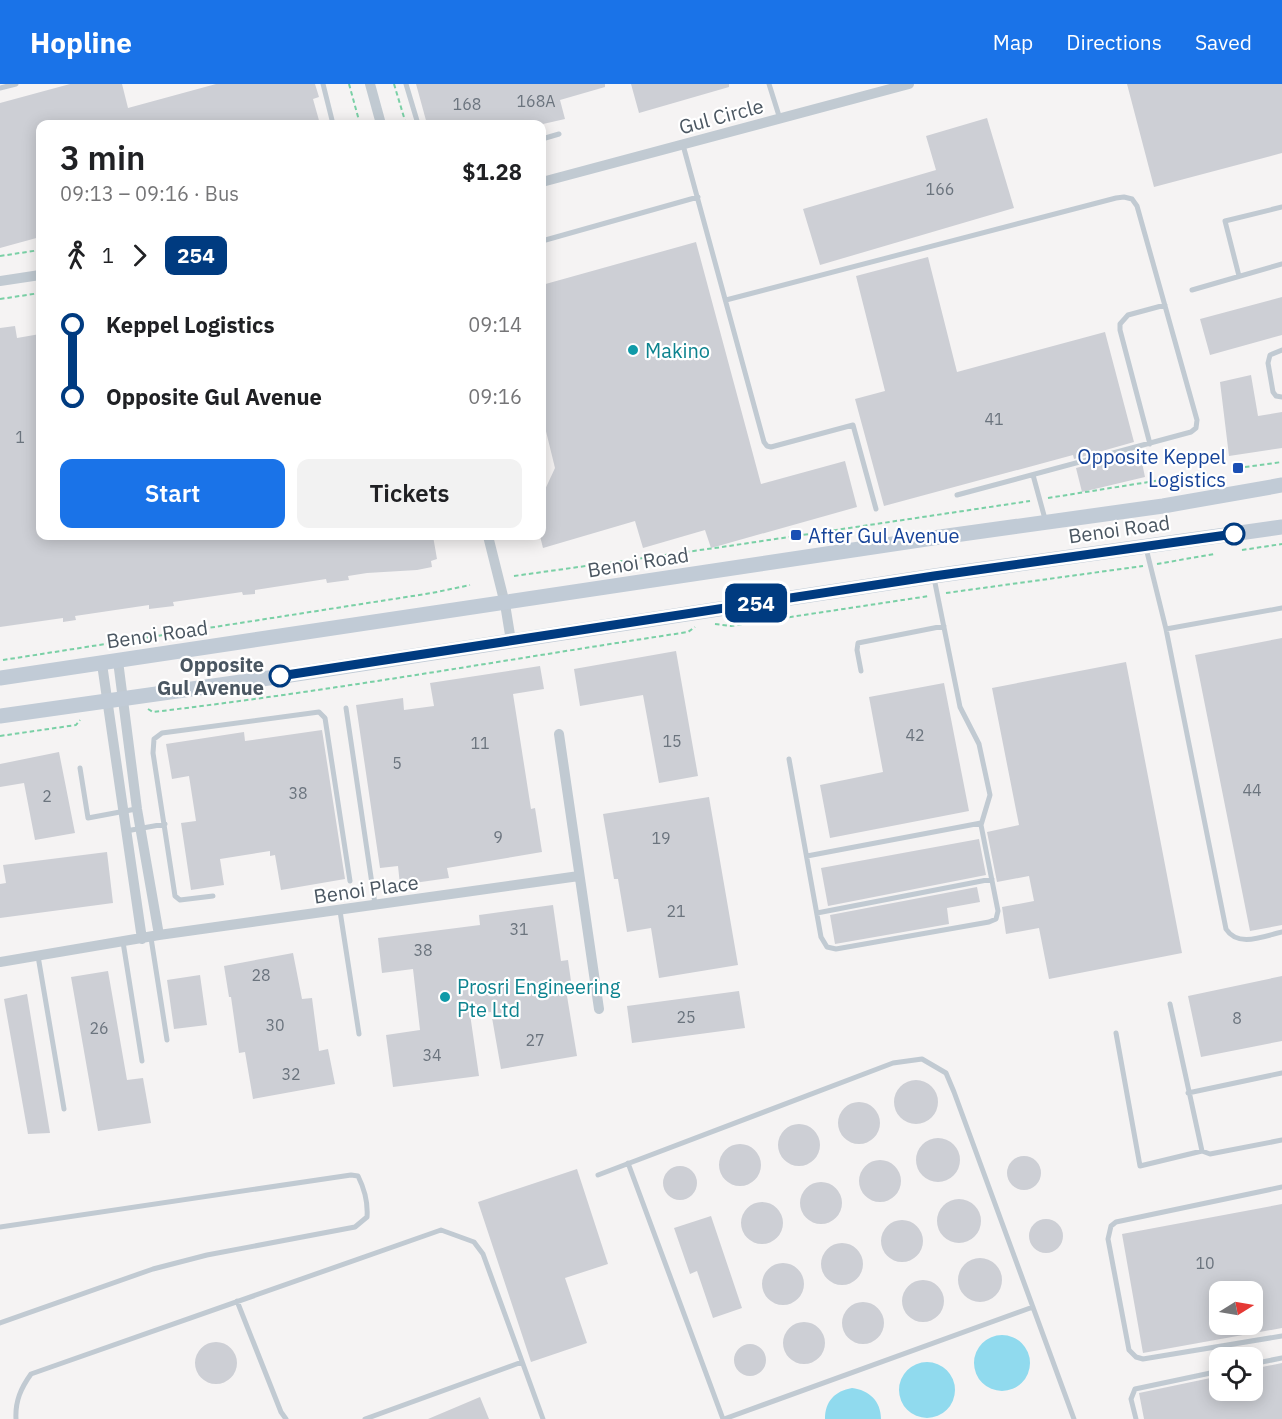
<!DOCTYPE html>
<html lang="en">
<head>
<meta charset="utf-8">
<style>
	:root { --surface:#fff; --page:#f2f2f2; --text:#202124; --muted:#757577; --accent:#1a73e8 }
	body { margin:0; font-family:"IBM Plex Sans",sans-serif; background:var(--page); color:var(--text); height:100vh; display:flex; flex-direction:column; font-size:22px; white-space:nowrap }
	* { box-sizing:border-box; margin:0 }
	p { font-size:20px; color:var(--muted) }
	.icon { flex:none; width:33px; height:33px; fill:none; stroke:currentColor; stroke-width:2; stroke-linecap:round; stroke-linejoin:round }
	.map { position:relative; flex:1; overflow:hidden }
	.panel { position:absolute; left:36px; top:36px; width:510px; height:420px; display:flex; flex-direction:column; background:var(--surface); border-radius:12px; box-shadow:0 3px 15px #0003 }
	.panel>* { flex:none }
	.badge { padding:0 12px; border-radius:9px; font-size:21px; line-height:39px }
	.needle { width:39px; rotate:79deg }
	.tools { position:absolute; left:1209px; top:1197px; display:grid; gap:12px }
	.tools a { display:grid; place-items:center; width:54px; height:54px; border-radius:12px; background:var(--surface); box-shadow:0 3px 15px #0003; font-size:30px }
	.map>.badge { position:absolute; translate:-50% -50%; box-shadow:0 0 0 3px #fff }
	.legs { display:flex; align-items:center; gap:9px; height:66px; padding:0 24px; font-size:20px }
	.legs p { margin-inline-start:auto }
	.summary { display:flex; align-items:center; justify-content:space-between; height:102px; padding:0 24px }
	h1 { font-size:33px; font-weight:600; line-height:45px }
	.action { display:flex; gap:12px; margin-top:auto; padding:12px 24px }
	.action a { flex:1; height:69px; border-radius:12px; background:var(--accent); color:#fff; font-size:24px; font-weight:600; line-height:69px; text-align:center }
	.action a+a { background:var(--page); color:var(--text) }
	ul { padding:0 24px; list-style:none }
	li { display:flex; align-items:center; gap:21px; height:72px; font-size:22px }
	li i { display:grid; place-items:center; width:9px; height:100%; margin:0 8px; background:currentColor }
	li i::after { content:''; width:15px; height:15px; margin:-8px; border:4px solid; border-radius:50%; background:var(--surface) }
	li p { margin-inline-start:auto }
	li:first-child i { background:linear-gradient(#0000 50%,currentColor 0) }
	li:last-child i { background:linear-gradient(currentColor 50%,#0000 0) }
	header { display:flex; align-items:center; gap:36px; box-sizing:border-box; height:84px; padding:0 30px; background:var(--accent); color:#fff }
	header strong { font-size:28px }
	nav { display:flex; gap:33px; margin-inline-start:auto; font-size:21px }
	.map>svg:first-child { display:block }
	.water { fill:#90daee }
	.building { fill:#cdcfd5; fill-rule:evenodd }
	.lines { fill:none; stroke-linecap:round; stroke-linejoin:round }
	.path { stroke:#7ad0a6; stroke-width:2; stroke-dasharray:4.5 3; stroke-linecap:butt }
	.lane { stroke:#c1cad2; stroke-width:5 }
	.street { stroke:#c1cad2; stroke-width:10 }
	.secondary { stroke:#c1cbd6; stroke-width:15 }
	.line-1-casing { stroke:#fff; stroke-width:14 }
	.line-1 { stroke:#003b80; stroke-width:9 }
	.culture-dot { fill:#0f9aa8; stroke:#fff; stroke-width:2 }
	.transit-dot { fill:#1a4fb4; stroke:#fff; stroke-width:2 }
	.stop-1-dot { fill:#fff; stroke:#003b80; stroke-width:3 }
	.labels { text-anchor:middle; dominant-baseline:central; stroke-width:4.5; stroke-linejoin:round; paint-order:stroke }
	.number-label { font-size:16px; fill:#6b747e }
	.street-label { font-size:20px; fill:#4a5661; stroke:#fff }
	.culture-label { font-size:20px; fill:#0d838f; stroke:#fff; text-anchor:start }
	.transit-label { font-size:20px; fill:#164399; stroke:#fff; text-anchor:end }
	.stop-label { font-size:20px; font-weight:bold; fill:#4a5661; stroke:#fff; text-anchor:end }
</style>
</head>
<body>
<header>
<strong>Hopline</strong>
<nav><a>Map</a><a>Directions</a><a>Saved</a></nav>
</header>
<div class="map">
<svg width="1282" height="1335" viewBox="0 0 1282 1335">
	<rect width="100%" height="100%" fill="#f5f3f3"/>
	<path class="water" d="M974 1279a28 28 0 1 1 56 0a28 28 0 1 1-56 0Z
		M899 1306a28 28 0 1 1 56 0a28 28 0 1 1-56 0Z
		M852 1304C869 1306 881 1317 881 1335H825C825 1317 835 1307 852 1304Z"/>
	<path class="building" d="M70 0H122L128 24 216 0H315L319 13 313 15 320 40H40V153L0 164V19Z
		M416 0H605V3L560 16 565 35 543 40H427Z
		M631 0H729V3L639 29Z
		M1127 0H1282V69L1154 103Z
		M987 34 1014 124 820 181 803 125 936 86 926 52Z
		M696 158 761 400 845 377 857 423 711 464 705 446 643 464 635 437 543 464 540 452H542V412L555 384 542 331V201Z
		M928 173 957 288 1105 248 1134 358 1074 375 1073 371 884 422 855 315 885 307 856 192Z
		M1282 213V251L1210 271 1200 235Z
		M15 242 17 254 40 250V452H433L437 475 431 477 432 483 417 486 367 489 348 492 349 496 327 499 326 495 255 506V510L243 511 242 508 173 518 174 522 149 525V521L75 532 76 536 63 538V534L0 543V244Z
		M1251 291 1258 332 1282 328V364L1229 372 1220 298Z
		M1137 368 1140 369 1145 393 1082 408 1076 384Z
		M1282 554V841L1250 847 1195 571Z
		M676 567 698 692 659 699 643 611 580 622 574 585Z
		M1126 578 1182 869 1049 895 1039 844 1006 850 1002 823 1034 817 1029 792 997 798 987 748 1019 741 992 604Z
		M540 582 544 605 513 610 531 725 535 724 542 768 447 784 449 794 400 801 398 782 380 784 356 621 403 614 404 626 434 622 430 599Z
		M944 599 969 727 830 754 820 701 883 688 869 613Z
		M322 646 345 795 281 806 275 771 270 772V767L220 775 224 801 191 806 181 739 196 737 189 692 172 695 166 660 244 648 245 657Z
		M59 668 75 749 35 756 24 699 0 703V680Z
		M709 713 738 881 659 894 651 844 627 848 618 795H614L603 730Z
		M979 755 986 791 828 822 821 784Z
		M107 768 113 819 0 834V800L6 799 3 781Z
		M977 803 980 818 947 824 949 840 835 860 830 831Z
		M553 821 561 877 568 876 573 911 567 912 577 972 501 985 491 928 470 930 479 992 393 1003 386 951 420 946 413 885 382 889 378 854 480 841 479 831Z
		M293 869 302 915 312 914 319 967 328 965 335 1000 253 1015 245 968 239 969 231 913H229L224 882Z
		M108 887 127 996 143 994 151 1039 98 1047 71 893Z
		M200 891 207 941 174 945 167 896Z
		M1282 892V957L1201 973 1188 912Z
		M739 907 745 944 632 959 627 922Z
		M27 910 50 1049 28 1050 4 915Z
		M894 1018a22 22 0 1 1 44 0a22 22 0 1 1-44 0Z
		M838 1039a21 21 0 1 1 42 0a21 21 0 1 1-42 0Z
		M778 1061a21 21 0 1 1 42 0a21 21 0 1 1-42 0Z
		M916 1076a22 22 0 1 1 44 0a22 22 0 1 1-44 0Z
		M719 1081a21 21 0 1 1 42 0a21 21 0 1 1-42 0Z
		M1007 1089a17 17 0 1 1 34 0a17 17 0 1 1-34 0Z
		M859 1097a21 21 0 1 1 42 0a21 21 0 1 1-42 0Z
		M663 1099a17 17 0 1 1 34 0a17 17 0 1 1-34 0Z
		M577 1085 608 1180 565 1194 587 1259 531 1278 478 1118Z
		M800 1119a21 21 0 1 1 42 0a21 21 0 1 1-42 0Z
		M937 1137a22 22 0 1 1 44 0a22 22 0 1 1-44 0Z
		M741 1139a21 21 0 1 1 42 0a21 21 0 1 1-42 0Z
		M1282 1120V1244L1143 1269 1122 1150ZM1220 1208H1252V1240H1220Z
		M711 1132 742 1224 713 1234 697 1187 690 1190 674 1144Z
		M1029 1152a17 17 0 1 1 34 0a17 17 0 1 1-34 0Z
		M881 1157a21 21 0 1 1 42 0a21 21 0 1 1-42 0Z
		M821 1180a21 21 0 1 1 42 0a21 21 0 1 1-42 0Z
		M958 1196a22 22 0 1 1 44 0a22 22 0 1 1-44 0Z
		M762 1200a21 21 0 1 1 42 0a21 21 0 1 1-42 0Z
		M902 1217a21 21 0 1 1 42 0a21 21 0 1 1-42 0Z
		M842 1239a21 21 0 1 1 42 0a21 21 0 1 1-42 0Z
		M783 1259a21 21 0 1 1 42 0a21 21 0 1 1-42 0Z
		M195 1279a21 21 0 1 1 42 0a21 21 0 1 1-42 0Z
		M734 1276a16 16 0 1 1 32 0a16 16 0 1 1-32 0Z
		M1282 1279V1335H1144L1139 1309 1220 1292V1306H1252V1285Z
		M480 1313 489 1335H428Z"/>
	<g class="lines">
		<path class="path" d="M349 0 360 40
			M394 0 406 40
			M0 172 40 166
			M0 215 40 209
			M1245 383 1282 378
			M1048 414 1205 389
			M1242 466 1282 460
			M1157 480 1214 470
			M514 492 722 463 1030 417
			M946 509 1143 482
			M715 540 731 542 929 512
			M3 576 432 509 470 501
			M148 625 153 628C332 607 509 575 688 548L695 543
			M0 652 76 641 80 636"/>
		<path class="lane" d="M323 0 333 40
			M406 0 418 40
			M769 0 780 35
			M0 4 16 0
			M542 55 559 50
			M683 61 764 358 767 362 771 363 853 341 876 425
			M542 157 698 113
			M1239 192 1225 137 1282 123
			M1192 206 1282 180
			M726 216 1116 114 1124 113 1132 115 1137 122 1197 336 1196 344 1191 348 957 411
			M1282 266 1270 271 1268 279 1273 308 1276 312 1282 313
			M1150 360 1120 246V240L1128 231 1165 221
			M1033 391 1045 435
			M1146 464 1166 545 1226 845C1238 864 1264 852 1282 848
			M1166 545 1282 524
			M861 587 857 566 858 559 944 542
			M346 624 375 820
			M789 675 821 853 827 863 836 865 989 838 996 835 998 827 981 741 990 711 979 660 960 623 934 494
			M80 684 88 734 136 725
			M126 747 165 740
			M807 772 981 739
			M213 812 180 816 175 812 153 669 154 655 162 649 319 628 325 634 350 797
			M340 827 359 950
			M817 829 992 795
			M151 854 167 956
			M123 858 142 977
			M38 872 64 1025
			M1170 920 1202 1067
			M1116 949 1140 1082 1202 1067 1210 1070 1282 1056
			M1188 1009 1282 989
			M628 1079 723 1335
			M598 1091 893 979 922 975 946 989 954 1008 1074 1335
			M1282 1103 1116 1138 1111 1142 1108 1155 1129 1266 1136 1273 1143 1275 1282 1252
			M0 1143 351 1091 358 1092C364 1104 368 1120 367 1133L355 1143 207 1171 153 1185 0 1239
			M237 1217 281 1328 286 1335
			M1252 1280 1282 1274
			M16 1335C15 1317 21 1304 31 1290L441 1146 474 1158 483 1170 543 1335
			M365 1335 522 1278
			M724 1335 1033 1223
			M1136 1335 1131 1315 1135 1305 1220 1287"/>
		<path class="street" d="M370 0 381 40
			M542 98 909 0
			M0 197 40 191
			M488 452 505 520 511 557
			M118 577 137 725 159 851
			M102 580 142 855
			M559 650 599 925
			M0 878 159 851 579 792"/>
		<path class="secondary" d="M0 594 933 454 1163 422 1282 401
			M0 632 290 591 934 492 1282 443"/>
	</g>
	<g class="lines">
		<defs>
			<path id="line-1" d="M280 592 934 492 1234 450"/>
		</defs>
		<use href="#line-1" class="line-1-casing"/>
		<use href="#line-1" class="line-1"/>
	</g>
	<g class="culture-dot">
		<circle cx="633" cy="266" r="6"/>
		<circle cx="445" cy="913" r="6"/>
	</g>
	<g class="transit-dot">
		<rect x="1232" y="378" width="12" height="12" rx="3"/>
		<rect x="790" y="445" width="12" height="12" rx="3"/>
	</g>
	<g class="stop-1-dot">
		<circle cx="1234" cy="450" r="10"/>
		<circle cx="280" cy="592" r="10"/>
	</g>
	<g class="labels">
		<g class="number-label">
			<text x="536" y="17">168A</text>
			<text x="467" y="20">168</text>
			<text x="940" y="105">166</text>
			<text x="994" y="335">41</text>
			<text x="20" y="353">1</text>
			<text x="915" y="651">42</text>
			<text x="672" y="657">15</text>
			<text x="480" y="659">11</text>
			<text x="397" y="679">5</text>
			<text x="1252" y="706">44</text>
			<text x="298" y="709">38</text>
			<text x="47" y="712">2</text>
			<text x="498" y="753">9</text>
			<text x="661" y="754">19</text>
			<text x="676" y="827">21</text>
			<text x="519" y="845">31</text>
			<text x="423" y="866">38</text>
			<text x="261" y="891">28</text>
			<text x="686" y="933">25</text>
			<text x="1237" y="934">8</text>
			<text x="275" y="941">30</text>
			<text x="99" y="944">26</text>
			<text x="535" y="956">27</text>
			<text x="432" y="971">34</text>
			<text x="291" y="990">32</text>
			<text x="1205" y="1179">10</text>
		</g>
		<g class="street-label">
			<text transform="translate(721 32) rotate(-15)">Gul Circle</text>
			<text transform="translate(1119 445) rotate(-8)">Benoi Road</text>
			<text transform="translate(638 478) rotate(-9)">Benoi Road</text>
			<text transform="translate(157 550) rotate(-8)">Benoi Road</text>
			<text transform="translate(366 805) rotate(-8)">Benoi Place</text>
		</g>
		<g class="culture-label">
			<text x="645" y="266">Makino</text>
			<text x="457" y="902">Prosri Engineering<tspan x="457" dy="23">Pte Ltd</tspan></text>
		</g>
		<g class="transit-label">
			<text x="1226" y="372">Opposite Keppel<tspan x="1226" dy="23">Logistics</tspan></text>
			<text x="808" y="451" text-anchor="start">After Gul Avenue</text>
		</g>
		<g class="stop-label">
			<text x="264" y="580">Opposite<tspan x="264" dy="23">Gul Avenue</tspan></text>
		</g>
	</g>
</svg>
<div class="tools">
<a><svg class="needle" viewBox="-14 -14 28 28"><path d="M0-13l5 13h-10z" fill="#e53935"/><path d="M0 13l5-13h-10z" fill="#757577"/></svg></a>
<a><svg class="icon" aria-label="locate" viewBox="0 0 24 24"><circle cx="12" cy="12" r="6"/><path d="M12 2v4M12 18v4M2 12h4M18 12h4"/></svg></a>
</div>
<b class="badge" style="left:756px;top:519px;background:#003b80;color:#fff">254</b>
<section class="panel">
<div class="summary"><div><h1>3 min</h1><p>09:13 – 09:16 · Bus</p></div><b>$1.28</b></div>
<div class="legs"><svg class="icon" aria-label="walk" viewBox="0 0 24 24"><circle cx="13" cy="4" r="2"/><path d="M13 8l-2 6 4 7M11 14l-3 7M7 12l3-4h3l4 4"/></svg>1<svg class="icon" aria-label="forward" viewBox="0 0 24 24"><path d="M9 5l7 7-7 7"/></svg><b class="badge" style="background:#003b80;color:#fff">254</b></div>
<ul>
<li><i style="color:#003b80"></i><b>Keppel Logistics</b><p>09:14</p></li>
<li><i style="color:#003b80"></i><b>Opposite Gul Avenue</b><p>09:16</p></li>
</ul>
<div class="action"><a>Start</a><a>Tickets</a></div>
</section>
</div>
</body>
</html>
